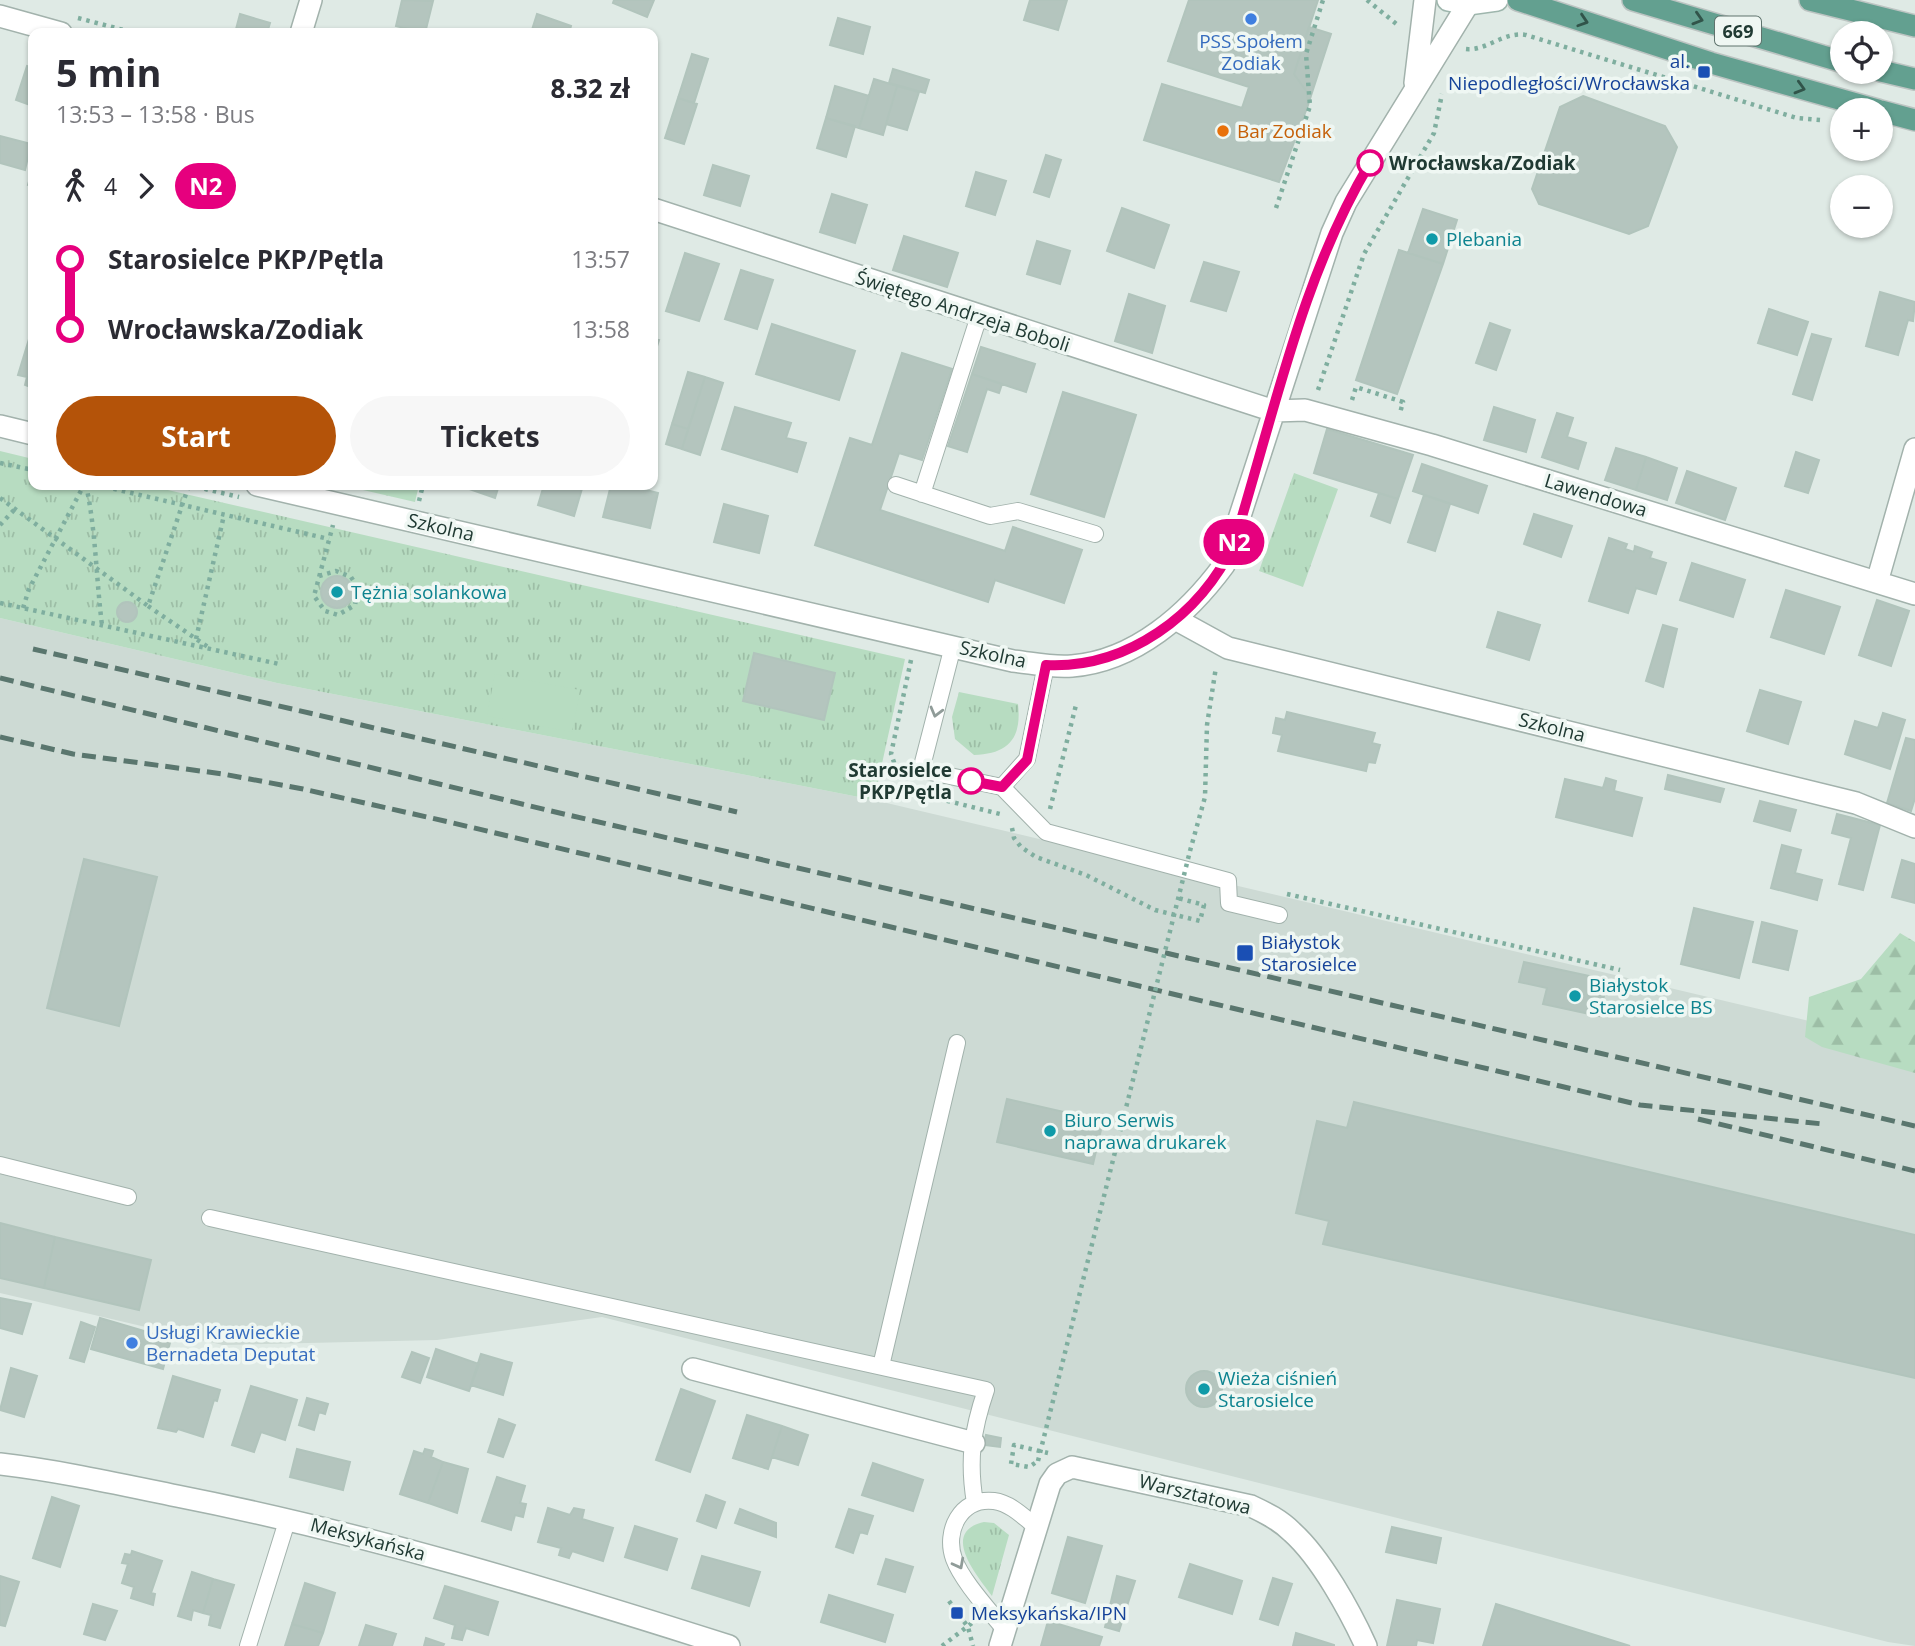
<!DOCTYPE html>
<html lang="en">
<head>
<meta charset="utf-8">
<style>
	:root { --surface:#fff; --page:#f7f7f7; --text:#2b2b33; --muted:#7c7c81; --accent:#b45309 }
	body { margin:0; font-family:"Open Sans",sans-serif; background:var(--page); color:var(--text); height:100vh; display:flex; flex-direction:column; font-size:26px; white-space:nowrap }
	* { box-sizing:border-box; margin:0 }
	p { font-size:23px; color:var(--muted) }
	.icon { flex:none; width:38px; height:38px; fill:none; stroke:currentColor; stroke-width:2; stroke-linecap:round; stroke-linejoin:round }
	.map { position:relative; flex:1; overflow:hidden }
	.drawer { position:absolute; left:28px; top:28px; width:630px; height:462px; display:flex; flex-direction:column; background:var(--surface); border-radius:14px; box-shadow:0 2px 5px #0004 }
	.drawer>* { flex:none }
	.badge { padding:0 14px; border-radius:23px; font-size:24px; line-height:46px }
	.tools { position:absolute; left:1830px; top:21px; display:grid; gap:14px }
	.tools a { display:grid; place-items:center; width:63px; height:63px; border-radius:50%; background:var(--surface); box-shadow:0 2px 5px #0004; font-size:35px }
	.map>.badge { position:absolute; translate:-50% -50%; box-shadow:0 0 0 4px #fff }
	.legs { display:flex; align-items:center; gap:10px; height:77px; padding:0 28px; font-size:23px }
	.legs p { margin-inline-start:auto }
	.summary { display:flex; align-items:center; justify-content:space-between; height:119px; padding:0 28px }
	h1 { font-size:38px; font-weight:700; line-height:52px }
	.button { display:flex; gap:14px; margin-top:auto; padding:14px 28px }
	.button a { flex:1; height:80px; border-radius:42px; background:var(--accent); color:#fff; font-size:28px; font-weight:700; line-height:80px; text-align:center }
	.button a+a { background:var(--page); color:var(--text) }
	ul { padding:0 28px; list-style:none }
	li { display:flex; align-items:center; gap:24px; height:70px; font-size:26px }
	li i { display:grid; place-items:center; width:10px; height:100%; margin:0 9px; background:currentColor }
	li i::after { content:''; width:18px; height:18px; margin:-9px; border:5px solid; border-radius:50%; background:var(--surface) }
	li p { margin-inline-start:auto }
	li:first-child i { background:linear-gradient(#0000 50%,currentColor 0) }
	li:last-child i { background:linear-gradient(currentColor 50%,#0000 0) }
	.map>svg:first-child { display:block }
	.built { fill:#cddad4 }
	.grass { fill:url(#grass-tufts) }
	.forest { fill:url(#forest-firs) }
	.garden { fill:#b7dcc1 }
	.building { fill:#b4c5be; stroke:#b1c4bc; stroke-width:2 }
	.lines { fill:none; stroke-linecap:round; stroke-linejoin:round }
	.service-casing { stroke:#a2b2ac; stroke-width:18 }
	.minor-casing { stroke:#a2b2ac; stroke-width:24 }
	.tertiary-casing { stroke:#a2b2ac; stroke-width:24 }
	.secondary-casing { stroke:#9eb6ad; stroke-width:24 }
	.primary-casing { stroke:#bcc4c2; stroke-width:24 }
	.path { stroke:#7fae9f; stroke-width:4.5; stroke-dasharray:3.5 5; stroke-linecap:butt }
	.service { stroke:#fff; stroke-width:16 }
	.minor { stroke:#fff; stroke-width:21 }
	.tertiary { stroke:#fff; stroke-width:21 }
	.secondary { stroke:#fff; stroke-width:21 }
	.primary { stroke:#63a090; stroke-width:21 }
	.rail { stroke:#5a766e; stroke-width:5; stroke-dasharray:14 7; stroke-linecap:butt }
	.path-bridge { stroke:#7fae9f; stroke-width:4.5; stroke-dasharray:3.5 5; stroke-linecap:butt }
	.oneway { stroke:#31544a }
	.oneway2 { stroke:#909c99 }
	.line-1-casing { stroke:#fff; stroke-width:16 }
	.line-1 { stroke:#e6007e; stroke-width:10 }
	.shop-dot { fill:#3f7fe0; stroke:#eff7f3; stroke-width:2.5 }
	.transit-dot { fill:#1a4fb4; stroke:#eff7f3; stroke-width:2.5 }
	.food-dot { fill:#e8710a; stroke:#eff7f3; stroke-width:2.5 }
	.stop-1-dot { fill:#fff; stroke:#e6007e; stroke-width:3.5 }
	.culture-dot { fill:#0f9aa8; stroke:#eff7f3; stroke-width:2.5 }
	.labels { text-anchor:middle; dominant-baseline:central; stroke-width:7; stroke-linejoin:round; paint-order:stroke }
	.shield { fill:#eff7f3; stroke:#5e736d; stroke-width:2 }
	.shield-label { font-size:18px; font-weight:bold; fill:#203a33 }
	.shop-label { font-size:19px; fill:#366cbe; stroke:#eff7f3 }
	.transit-label { font-size:19px; fill:#164399; stroke:#eff7f3; text-anchor:start }
	.food-label { font-size:19px; fill:#c56008; stroke:#eff7f3; text-anchor:start }
	.stop-label { font-size:19px; font-weight:bold; fill:#203a33; stroke:#eff7f3; text-anchor:start }
	.culture-label { font-size:19px; fill:#0d838f; stroke:#eff7f3; text-anchor:start }
	.street-label { font-size:19px; fill:#203a33; stroke:#eff7f3 }
</style>
</head>
<body>
<div class="map">
<svg width="1915" height="1646" viewBox="0 0 1915 1646">
	<defs>
		<pattern id="grass-tufts" width="24" height="20" patternUnits="userSpaceOnUse" patternTransform="scale(1.75)"><rect width="24" height="20" fill="#b7dcc1"/><path d="M3 7l-1-3M5 7V3M7 7l1-3M15 17l-1-3M17 17v-4M19 17l1-3" fill="none" stroke="#9dbea6"/></pattern>
		<pattern id="forest-firs" width="22" height="20" patternUnits="userSpaceOnUse" patternTransform="scale(1.75)"><rect width="22" height="20" fill="#b7dcc1"/><path d="M5 1l3.5 6h-7zM16 11l3.5 6h-7z" fill="#9dbea6"/></pattern>
	</defs>
	<rect width="100%" height="100%" fill="#dfeae5"/>
	<path class="built" d="M0 618 277 683 874 800 1915 1046V1646L1888 1642 602 1317 437 1340 223 1345 0 1293Z"/>
	<path class="grass" d="M0 451 33 459V485H146L905 659 874 800 277 683 0 618Z
		M1294 473 1338 489 1303 587 1259 571Z
		M365 485H419L415 502 363 490Z
		M959 692 1018 704C1022 739 1008 754 974 755L955 739 952 717Z
		M984 1522 994 1523 1009 1535 992 1596C978 1577 939 1532 984 1522Z"/>
	<path class="forest" d="M1900 933 1915 942V1073L1822 1047 1805 1037 1809 997 1861 979Z"/>
	<path class="garden" d="M495 674 580 690 572 732 487 716Z"/>
	<path class="building" d="M402 0 433 1 425 33 396 26Z
		M614 0H654L647 17 613 3Z
		M1030 0H1067L1058 30 1024 20Z
		M1189 0H1318L1294 74 1307 92 1308 105 1279 182 1144 140 1162 84 1242 108 1249 87 1168 61Z
		M240 14 270 23 267 33H235Z
		M537 14 571 26 569 33H531Z
		M838 18 870 27 863 54 830 45Z
		M1309 27 1331 34 1308 105 1307 92 1294 74Z
		M692 54 708 59 694 103 678 98Z
		M27 66 33 68V106L16 100Z
		M893 69 929 80 925 93 889 83Z
		M874 79 897 86 883 135 859 128Z
		M835 86 869 96 859 128 826 118Z
		M897 86 919 92 907 130 886 124Z
		M1583 96 1665 126 1677 147 1648 226 1629 234 1539 204 1532 189 1560 107Z
		M678 98 697 104 684 144 665 138Z
		M826 118 855 126 846 157 817 148Z
		M0 136 31 144 25 170 0 163Z
		M1046 155 1061 160 1049 197 1034 192Z
		M713 165 749 176 740 206 704 195Z
		M33 167V187L28 185Z
		M976 172 1006 181 995 215 966 206Z
		M832 194 867 205 855 243 820 232Z
		M1122 208 1169 225 1154 268 1107 251Z
		M1423 209 1457 220 1443 264 1408 253Z
		M904 236 958 253 947 287 893 270Z
		M1037 241 1070 251 1060 284 1027 274Z
		M1399 250 1443 264 1397 394 1356 380Z
		M685 253 719 264 699 321 666 311Z
		M1204 262 1239 272 1226 311 1191 301Z
		M741 270 773 280 757 329 725 319Z
		M1880 292 1915 302 1913 321 1908 320 1898 355 1866 346Z
		M1129 294 1165 306 1152 353 1115 341Z
		M1769 309 1808 322 1797 355 1758 343Z
		M1490 323 1510 330 1496 370 1476 363Z
		M772 324 855 351 839 400 756 374Z
		M33 326V388L25 385 27 377 18 375Z
		M1812 334 1831 339 1812 400 1793 394Z
		M653 339 659 340 653 359Z
		M981 347 1035 364 1026 392 972 374Z
		M902 353 952 369 922 460 899 453 880 510 1005 551 1013 527 1082 550 1064 603 995 580 988 602 815 545 850 438 872 445Z
		M688 372 705 377 688 429 672 424Z
		M972 374 1002 384 999 393 987 389 967 452 948 446Z
		M705 377 723 383 700 455 682 449Z
		M1063 392 1136 415 1104 517 1031 494Z
		M735 407 791 423 786 438 806 443 797 472 722 449Z
		M1494 407 1535 420 1526 452 1484 440Z
		M1557 413 1573 418 1567 437 1586 443 1578 469 1542 457Z
		M672 424 688 429 682 449 666 444Z
		M1327 429 1413 455 1398 499 1314 473Z
		M1616 448 1646 457 1636 490 1605 480Z
		M1796 452 1819 460 1808 493 1785 486Z
		M1646 457 1677 468 1667 500 1636 490Z
		M1422 464 1487 486 1478 513 1413 491Z
		M1687 471 1736 488 1725 520 1676 503Z
		M458 485H499L495 498Z
		M544 485H583L574 516 538 505Z
		M611 485H626L658 493 650 528 603 517Z
		M1379 493 1398 499 1390 523 1371 516Z
		M1424 495 1450 504 1435 551 1408 542Z
		M724 504 768 516 759 553 714 542Z
		M1534 514 1572 526 1561 557 1524 544Z
		M1609 538 1627 544 1625 549 1634 552 1635 546 1652 552 1650 558 1666 563 1656 594 1636 588 1628 613 1589 601Z
		M1692 563 1745 580 1733 617 1680 600Z
		M321 592a16 16 0 1 1 32 0a16 16 0 1 1-32 0Z
		M1786 590 1840 607 1824 654 1771 637Z
		M1877 600 1909 611 1891 666 1859 655Z
		M117 612a10 10 0 1 1 20 0a10 10 0 1 1-20 0Z
		M1498 612 1540 625 1529 660 1487 647Z
		M1663 625 1677 629 1663 687 1646 681Z
		M754 653 835 673 824 720 743 701Z
		M1760 690 1801 702 1788 744 1747 731Z
		M1287 712 1375 733 1372 743 1380 745 1375 763 1368 762 1366 771 1278 751 1282 735 1273 733 1276 718 1285 720Z
		M1883 713 1905 720 1890 769 1845 754 1855 721 1878 728Z
		M1906 738 1915 740V798L1911 811 1887 803Z
		M1668 775 1724 789 1720 802 1665 789Z
		M1606 778 1616 781 1614 791 1642 798 1632 836 1556 817 1565 779 1603 788Z
		M1760 801 1796 810 1790 831 1754 821Z
		M1837 814 1880 825 1863 890 1839 884 1851 838 1832 833Z
		M1782 845 1801 850 1795 873 1822 880 1817 900 1771 888Z
		M84 859 157 877 119 1026 47 1008Z
		M1902 860 1915 864V903L1892 897Z
		M1694 908 1753 922 1739 978 1681 964Z
		M1762 922 1797 931 1788 970 1753 962Z
		M1524 962 1608 980 1599 1016 1543 1004 1547 988 1519 982Z
		M1007 1099 1103 1121 1093 1164 997 1142Z
		M1354 1102 1915 1235V1378L1323 1244 1329 1221 1296 1213 1317 1121 1347 1128Z
		M0 1223 55 1237 44 1288 0 1278Z
		M55 1237 151 1260 139 1310 44 1288Z
		M0 1298 31 1304 22 1334 0 1328Z
		M100 1318 171 1339 163 1369 91 1349Z
		M81 1322 95 1327 84 1362 70 1358Z
		M436 1349 479 1364 469 1391 427 1377Z
		M412 1352 429 1358 420 1383 402 1377Z
		M481 1354 512 1363 503 1395 471 1385Z
		M11 1368 37 1376 24 1417 0 1410Z
		M1186 1389a18 18 0 1 1 36 0a18 18 0 1 1-36 0Z
		M173 1376 220 1390 217 1401 214 1400 203 1437 178 1429 176 1432 158 1428Z
		M251 1386 297 1400 285 1440 261 1432 254 1452 232 1445Z
		M681 1389 715 1401 690 1472 656 1460Z
		M307 1398 328 1404 325 1414 319 1412 314 1430 299 1425Z
		M747 1415 782 1426 768 1469 733 1458Z
		M499 1419 515 1425 503 1457 488 1452Z
		M782 1426 808 1435 798 1465 772 1457Z
		M986 1435 1001 1438 1000 1447 984 1445Z
		M297 1449 350 1462 343 1490 290 1477Z
		M425 1449 433 1451 431 1457 443 1462 428 1503 400 1494 414 1451 423 1454Z
		M443 1462 468 1469 457 1513 428 1503Z
		M873 1463 923 1480 913 1511 862 1495Z
		M497 1477 525 1486 520 1503 526 1504 523 1517 515 1515 511 1530 482 1521Z
		M706 1495 725 1502 716 1528 697 1521Z
		M52 1497 79 1506 60 1567 33 1558Z
		M548 1508 570 1515 574 1508 584 1510 582 1519 613 1528 603 1561 572 1551 569 1558 559 1555 561 1548 538 1542Z
		M740 1509 776 1523V1537L735 1523Z
		M849 1509 873 1516 867 1534 860 1532 853 1553 836 1547Z
		M635 1526 677 1539 667 1570 625 1557Z
		M1392 1527 1441 1538 1436 1563 1386 1552Z
		M1068 1537 1102 1546 1085 1603 1052 1593Z
		M132 1551 162 1561 151 1593 155 1594 153 1605 131 1598 134 1587 122 1583 128 1564 122 1563 125 1554 131 1555Z
		M702 1556 760 1572 749 1606 692 1588Z
		M886 1559 913 1567 905 1592 878 1584Z
		M1190 1564 1242 1581 1232 1614 1179 1597Z
		M192 1572 213 1579 203 1613 193 1610 191 1620 178 1616Z
		M0 1576 19 1582 5 1626 0 1625Z
		M1117 1576 1135 1581 1119 1631 1105 1627Z
		M1273 1578 1292 1584 1278 1625 1260 1619Z
		M213 1579 234 1585 220 1628 209 1625 211 1615 203 1613Z
		M305 1583 335 1593 323 1633 292 1624Z
		M445 1586 498 1602 488 1635 466 1628 462 1640 452 1638 455 1625 434 1618Z
		M829 1595 893 1615 885 1642 821 1622Z
		M1397 1600 1440 1609 1433 1643 1417 1640 1416 1646H1387Z
		M93 1604 117 1611 105 1640 84 1634Z
		M1496 1604 1630 1646H1483Z
		M1048 1621 1102 1637 1099 1646H1041Z
		M292 1624 323 1633 318 1646H285Z
		M366 1625 396 1634 392 1646H359Z
		M1296 1633 1334 1645V1646H1293Z
		M426 1638 444 1644 443 1646H424Z"/>
	<g class="lines">
		<defs>
			<path id="service" d="M896 485 990 516 1018 511 1095 534
				M922 494 979 316
				M953 646 921 770 1002 787 1027 759 1046 665
				M1002 787 1046 832 1228 881 1229 903 1279 915
				M0 1165 128 1197
				M210 1218 986 1390C972 1431 968 1461 975 1503
				M881 1366 957 1043
				M1005 1630C990 1611 962 1581 954 1559 944 1532 960 1497 994 1501 1010 1503 1024 1517 1035 1526
				M248 1646 288 1518"/>
			<path id="minor" d="M0 16 61 33
				M301 33 311 0
				M1415 83 1425 0
				M653 209 1274 411 1305 410 1432 445 1915 594
				M0 426 33 434
				M257 485 1013 661C1032 663 1053 668 1072 666 1135 661 1188 614 1224 565L1332 233 1346 202 1468 4
				M1877 582 1915 449
				M1177 620 1228 648 1856 803 1915 827
				M693 1369 974 1443
				M1000 1646 1050 1484 1057 1474 1072 1467 1251 1506C1266 1513 1280 1520 1292 1532 1321 1558 1350 1611 1366 1646"/>
			<path id="tertiary" d="M0 1464C60 1471 118 1484 177 1496 365 1533 547 1588 729 1646"/>
			<path id="secondary" d="M1448 0 1468 4 1497 0"/>
			<path id="primary" d="M1518 0 1711 63 1878 110
				M1633 0 1843 62
				M1810 0 1915 26
				M1881 71 1915 79
				M1881 111 1915 120"/>
		</defs>
		<use href="#service" class="service-casing"/>
		<use href="#minor" class="minor-casing"/>
		<use href="#tertiary" class="tertiary-casing"/>
		<use href="#secondary" class="secondary-casing"/>
		<use href="#primary" class="primary-casing"/>
		<path class="path" d="M1367 0 1399 26
			M78 18 135 33
			M1466 49C1487 51 1504 31 1526 35L1797 118 1820 120
			M1276 208 1310 106 1306 54 1323 0
			M1318 390 1364 254 1434 133 1442 94
			M1352 400 1356 387 1403 402 1400 413
			M0 463 33 470
			M86 485C96 531 96 578 102 625
			M97 485 329 539
			M188 485 239 497
			M0 498 148 606 189 485
			M419 501 423 485
			M0 525 15 509
			M319 576 336 571 351 577 358 588 355 605 338 615 325 611 314 596 333 525
			M0 603 279 664
			M148 606 208 647
			M23 608 29 589 84 485
			M196 639 224 515
			M911 660 891 754 904 790 1000 814
			M1050 809 1076 705
			M1012 828 1014 838 1021 847 1036 857 1086 875 1155 910 1200 921 1204 905 1178 898
			M1190 851 1205 797 1207 725 1216 667
			M1287 894 1620 970
			M1035 1463 1029 1467 1011 1464 1014 1445 1048 1453
			M949 1601 968 1627 973 1646
			M942 1646 972 1623"/>
		<use href="#service" class="service"/>
		<use href="#minor" class="minor"/>
		<use href="#tertiary" class="tertiary"/>
		<use href="#secondary" class="secondary"/>
		<use href="#primary" class="primary"/>
		<path class="rail" d="M33 649 737 812
			M0 678 551 811 1915 1126
			M0 737 73 754 223 774 303 789 449 822 1640 1105 1823 1124
			M1698 1119 1915 1171"/>
		<path class="path-bridge" d="M1038 1461 1189 855"/>
	</g>
	<defs><path id="oneway-chevron" d="M-2-3.5L2.5 0L-2 3.5" fill="none" stroke-width="1.6" stroke-linecap="round" stroke-linejoin="round" transform="scale(1.75)"/></defs>
	<g class="oneway">
		<use href="#oneway-chevron" transform="translate(1698 19) rotate(17)"/>
		<use href="#oneway-chevron" transform="translate(1583 21) rotate(18)"/>
		<use href="#oneway-chevron" transform="translate(1800 88) rotate(16)"/>
	</g>
	<g class="oneway2">
		<use href="#oneway-chevron" transform="translate(936 712) rotate(105)"/>
		<use href="#oneway-chevron" transform="translate(959 1564) rotate(62)"/>
	</g>
	<g class="lines">
		<defs>
			<path id="line-1" d="M971 781 1002 787 1027 760 1046 665C1126 669 1202 615 1234 543 1274 415 1301 278 1370 163"/>
		</defs>
		<use href="#line-1" class="line-1-casing"/>
		<use href="#line-1" class="line-1"/>
	</g>
	<g class="shop-dot">
		<circle cx="1251" cy="19" r="7"/>
		<circle cx="132" cy="1343" r="7"/>
	</g>
	<g class="transit-dot">
		<rect x="1697" y="65" width="14" height="14" rx="3.5"/>
		<rect x="1236" y="944" width="18" height="18" rx="3.5"/>
		<rect x="950" y="1606" width="14" height="14" rx="3.5"/>
	</g>
	<circle class="food-dot" cx="1223" cy="131" r="7"/>
	<g class="stop-1-dot">
		<circle cx="1370" cy="163" r="12"/>
		<circle cx="971" cy="781" r="12"/>
	</g>
	<g class="culture-dot">
		<circle cx="1432" cy="239" r="7"/>
		<circle cx="337" cy="592" r="7"/>
		<circle cx="1575" cy="996" r="7"/>
		<circle cx="1050" cy="1131" r="7"/>
		<circle cx="1204" cy="1389" r="7"/>
	</g>
	<g class="labels">
		<rect class="shield" x="1715" y="16.5" width="46" height="29" rx="5"/>
		<g class="shield-label">
			<text x="1738" y="31">669</text>
		</g>
		<g class="shop-label">
			<text x="1251" y="41">PSS Społem<tspan x="1251" dy="22">Zodiak</tspan></text>
			<text x="146" y="1332" text-anchor="start">Usługi Krawieckie<tspan x="146" dy="22">Bernadeta Deputat</tspan></text>
		</g>
		<g class="transit-label">
			<text x="1690" y="61" text-anchor="end">al.<tspan x="1690" dy="22">Niepodległości/Wrocławska</tspan></text>
			<text x="1261" y="942">Białystok<tspan x="1261" dy="22">Starosielce</tspan></text>
			<text x="971" y="1613">Meksykańska/IPN</text>
		</g>
		<g class="food-label">
			<text x="1237" y="131">Bar Zodiak</text>
		</g>
		<g class="stop-label">
			<text x="1389" y="163">Wrocławska/Zodiak</text>
			<text x="952" y="770" text-anchor="end">Starosielce<tspan x="952" dy="22">PKP/Pętla</tspan></text>
		</g>
		<g class="culture-label">
			<text x="1446" y="239">Plebania</text>
			<text x="351" y="592">Tężnia solankowa</text>
			<text x="1589" y="985">Białystok<tspan x="1589" dy="22">Starosielce BS</tspan></text>
			<text x="1064" y="1120">Biuro Serwis<tspan x="1064" dy="22">naprawa drukarek</tspan></text>
			<text x="1218" y="1378">Wieża ciśnień<tspan x="1218" dy="22">Starosielce</tspan></text>
		</g>
		<g class="street-label">
			<text transform="translate(963 311) rotate(18)">Świętego Andrzeja Boboli</text>
			<text transform="translate(1596 495) rotate(17)">Lawendowa</text>
			<text transform="translate(441 527) rotate(13)">Szkolna</text>
			<text transform="translate(993 654) rotate(12)">Szkolna</text>
			<text transform="translate(1552 727) rotate(14)">Szkolna</text>
			<text transform="translate(1195 1494) rotate(14)">Warsztatowa</text>
			<text transform="translate(368 1539) rotate(15)">Meksykańska</text>
		</g>
	</g>
</svg>
<div class="tools">
<a><svg class="icon" aria-label="locate" viewBox="0 0 24 24"><circle cx="12" cy="12" r="6"/><path d="M12 2v4M12 18v4M2 12h4M18 12h4"/></svg></a>
<a>+</a>
<a>−</a>
</div>
<b class="badge" style="left:1234px;top:542px;background:#e6007e;color:#fff">N2</b>
<section class="drawer">
<div class="summary"><div><h1>5 min</h1><p>13:53 – 13:58 · Bus</p></div><b>8.32 zł</b></div>
<div class="legs"><svg class="icon" aria-label="walk" viewBox="0 0 24 24"><circle cx="13" cy="4" r="2"/><path d="M13 8l-2 6 4 7M11 14l-3 7M7 12l3-4h3l4 4"/></svg>4<svg class="icon" aria-label="forward" viewBox="0 0 24 24"><path d="M9 5l7 7-7 7"/></svg><b class="badge" style="background:#e6007e;color:#fff">N2</b></div>
<ul>
<li><i style="color:#e6007e"></i><b>Starosielce PKP/Pętla</b><p>13:57</p></li>
<li><i style="color:#e6007e"></i><b>Wrocławska/Zodiak</b><p>13:58</p></li>
</ul>
<div class="button"><a>Start</a><a>Tickets</a></div>
</section>
</div>
</body>
</html>
